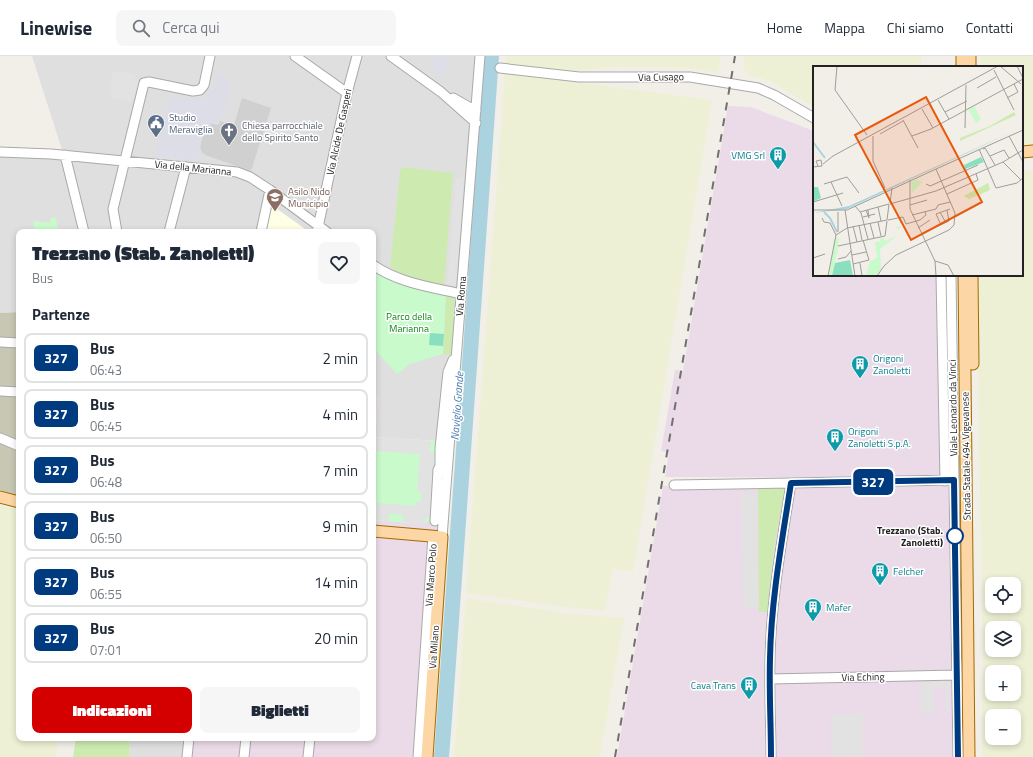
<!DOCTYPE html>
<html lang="it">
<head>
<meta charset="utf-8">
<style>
	:root { --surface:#fff; --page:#f6f6f7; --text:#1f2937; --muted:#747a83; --line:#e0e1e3; --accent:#d40000 }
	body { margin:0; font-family:"Titillium Web",sans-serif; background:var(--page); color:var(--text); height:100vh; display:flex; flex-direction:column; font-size:15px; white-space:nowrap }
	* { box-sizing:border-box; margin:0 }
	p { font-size:13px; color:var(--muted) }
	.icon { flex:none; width:22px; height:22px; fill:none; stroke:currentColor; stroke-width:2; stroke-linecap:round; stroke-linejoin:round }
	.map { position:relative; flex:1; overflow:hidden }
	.panel { position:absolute; left:16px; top:173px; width:360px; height:512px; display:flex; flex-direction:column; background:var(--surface); border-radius:8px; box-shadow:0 2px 6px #0003 }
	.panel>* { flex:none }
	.badge { padding:0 8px; border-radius:6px; font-size:14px; line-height:26px }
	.buttons { position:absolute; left:985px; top:521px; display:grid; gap:8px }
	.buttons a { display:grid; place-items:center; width:36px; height:36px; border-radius:8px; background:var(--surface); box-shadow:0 2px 6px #0003; font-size:20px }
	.map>.badge { position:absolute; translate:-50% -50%; box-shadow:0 0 0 2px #fff }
	h2 { padding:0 16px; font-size:15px; line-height:36px }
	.round { display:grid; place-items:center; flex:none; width:42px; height:42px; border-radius:8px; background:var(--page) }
	.summary { display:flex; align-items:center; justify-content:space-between; height:68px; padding:0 16px }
	h1 { font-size:19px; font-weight:800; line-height:30px }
	.primary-button { display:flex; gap:8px; margin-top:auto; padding:8px 16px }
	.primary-button a { flex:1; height:46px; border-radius:8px; background:var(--accent); color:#fff; font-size:16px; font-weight:800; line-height:46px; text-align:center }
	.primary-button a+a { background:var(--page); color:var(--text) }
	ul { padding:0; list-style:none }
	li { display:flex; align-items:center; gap:12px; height:50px; margin:0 8px 6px; padding:0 8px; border:2px solid var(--line); border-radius:8px }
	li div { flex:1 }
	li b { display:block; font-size:15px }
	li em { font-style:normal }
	li .badge { min-width:44px; font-weight:700; text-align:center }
	header { display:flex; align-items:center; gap:24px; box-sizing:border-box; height:56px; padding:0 20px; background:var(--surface); border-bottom:1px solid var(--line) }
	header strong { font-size:19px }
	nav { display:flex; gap:22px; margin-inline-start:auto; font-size:14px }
	.search { width:280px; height:36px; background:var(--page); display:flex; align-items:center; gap:10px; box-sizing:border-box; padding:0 14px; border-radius:8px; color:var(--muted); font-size:15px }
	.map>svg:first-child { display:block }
	.residential { fill:#e0dfdf }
	.industrial { fill:#ebdbe8 }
	.education { fill:#ffffe5 }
	.religious { fill:#d0d0d0 }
	.construction { fill:#c7c7b4 }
	.farmland { fill:#eef0d5; fill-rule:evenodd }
	.grass { fill:#cdebb0 }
	.park { fill:#c8facc }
	.pitch { fill:#88e0be }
	.parking { fill:#e2e2e2 }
	.plaza { fill:#dddde8 }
	.water { fill:#aad3df }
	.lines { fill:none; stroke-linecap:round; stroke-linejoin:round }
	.minor-casing { stroke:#a9a9a9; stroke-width:11 }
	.major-casing { stroke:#a06b00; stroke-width:13 }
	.minor { stroke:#fff; stroke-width:9 }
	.major { stroke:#fcd6a4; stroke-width:11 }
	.rail { stroke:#707070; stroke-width:2; stroke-dasharray:8 8; stroke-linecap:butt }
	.line-casing { stroke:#fff; stroke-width:9 }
	.line { stroke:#003b80; stroke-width:6 }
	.stop-dot { fill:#fff; stroke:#003b80; stroke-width:2 }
	.labels { text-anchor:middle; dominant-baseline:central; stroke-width:3; stroke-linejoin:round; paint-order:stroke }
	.street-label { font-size:10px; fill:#222; stroke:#fff }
	.service-label { font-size:10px; fill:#4e5e75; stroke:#fff; text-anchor:start }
	.worship-label { font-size:10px; fill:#5b616d; stroke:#fff; text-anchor:start }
	.culture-label { font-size:10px; fill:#0d838f; stroke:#fff; text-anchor:start }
	.education-label { font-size:10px; fill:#785e54; stroke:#fff; text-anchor:start }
	.park-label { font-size:10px; fill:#0c8416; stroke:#fff }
	.stop-label { font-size:10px; font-weight:bold; fill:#222; stroke:#fff; text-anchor:end }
	.water-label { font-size:11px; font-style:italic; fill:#4a7aab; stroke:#fff }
	.inset-river { fill:none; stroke:#aad3df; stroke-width:2 }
	.inset-road { fill:none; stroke:#9f9d99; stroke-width:1 }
	.view { fill:#e8590c; fill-opacity:0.15; stroke:#e8590c; stroke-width:2 }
	.inset-edge { fill:none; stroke:#222; stroke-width:2 }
</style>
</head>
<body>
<header>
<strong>Linewise</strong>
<div class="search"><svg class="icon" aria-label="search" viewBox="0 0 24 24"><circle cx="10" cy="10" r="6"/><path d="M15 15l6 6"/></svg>Cerca qui</div>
<nav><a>Home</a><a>Mappa</a><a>Chi siamo</a><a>Contatti</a></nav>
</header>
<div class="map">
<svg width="1033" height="701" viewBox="0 0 1033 701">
	<rect width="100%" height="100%" fill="#f2efe9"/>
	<path class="residential" d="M32 0H482L452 386 375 381 378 339 373 342V176H19V256L0 257V98L64 100Z
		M130 682H185L183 701H129Z"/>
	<path class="industrial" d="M728 50 751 51 814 75V219H949L950 422 665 421 669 397 661 395 675 314 683 315Z
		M378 339 374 395 373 418V342Z
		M438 385 452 386 430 701H188L190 682H373V464L424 468Z
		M663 430H947L951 432 955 701H617Z"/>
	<path class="education" d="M270 148 308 175V176H264Z"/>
	<path class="religious" d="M242 42 271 52 251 115 205 99V98L202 97 200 91 204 73 211 69V67L219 68 220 65 234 69Z"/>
	<path class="construction" d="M19 256V440L0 434V257Z"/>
	<path class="farmland" d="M506 0H721L718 17 688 12 615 11 563 16 505 9Z
		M744 0H921V11H814V51L770 25 749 19 745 15 743 7Z
		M980 0H1033V92H1022V11H981Z
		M505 17 712 44 633 516 613 512 605 555 573 552 466 537Z
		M1033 114V701H982L983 600 976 219H1022V115ZM992 528H1014V550H992ZM992 572H1014V594H992ZM992 616H1014V638H992ZM992 660H1014V682H992Z
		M0 449 19 454V682H58L56 701H0Z
		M466 542 572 558 624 562 600 701H454Z"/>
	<path class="grass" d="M403 111 453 117 444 231 403 219 390 211 400 115Z
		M446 238 455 241 451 299 443 298Z
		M785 432 775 485 767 556H759L758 433Z
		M76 682H130L129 701H73Z"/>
	<path class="park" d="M56 161 58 176H35L33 165 50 167 51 162Z
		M373 213 397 226 446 238 443 298 410 308 397 318 377 296 373 289Z
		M375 381 438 385 432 462 424 468 373 464V418Z"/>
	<path class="pitch" d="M430 277 444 278 443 290 429 289Z"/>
	<path class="parking" d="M119 15 134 18 138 26 134 41 130 46 113 42 109 36 113 16Z
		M464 120 456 230H447L456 122Z
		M375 381 431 385 430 397 435 398 430 462H425L424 468 403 466V459L389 458 388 465 376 464 377 447 416 450V446H421V436L417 435 420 398 374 395Z
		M745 436 757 437 758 551 748 552 743 549 741 440 742 438Z
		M921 626H950V656H946V631H934V656L921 657Z
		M831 658H863V701H831Z"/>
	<path class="plaza" d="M434 0H448L445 21 431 11 432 10 430 9Z
		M217 17 230 27 229 37 219 68H218L217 69 211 67 204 73 200 91 202 97 205 98V99H200L193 106 182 105V103L155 99 169 41 191 44 194 41 205 43 207 36 214 33Z"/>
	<path class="water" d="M484 0H499L452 663 449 701H434Z"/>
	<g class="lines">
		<defs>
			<path id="minor" d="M295 0 347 37
				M391 0 441 36 476 67
				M500 12 579 21H690L758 32 774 39 814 62
				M453 42 476 55
				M0 96 51 98 237 116 250 121 270 134 327 176
				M65 99 84 176
				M117 176 113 153 144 27 149 26 193 35 200 34 204 29 210 0
				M169 176 186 111
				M261 176 270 134
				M317 176 347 37 357 0
				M373 209C399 227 431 231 461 238
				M941 219 945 425
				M951 219 958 701
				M0 286 19 287
				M0 335 19 336
				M0 382 19 390
				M446 417 440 410V392L448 316 453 304
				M674 429 954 424
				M435 465 438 414 440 410
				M442 481 480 0
				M770 623 957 619
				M187 701 189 682
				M244 701 246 682
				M308 701 310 682
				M418 701 433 480
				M771 701C771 668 769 636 770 603 771 544 782 485 791 427"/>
			<path id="major" d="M962 0V11
				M970 0V11
				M1022 96 1033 95
				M964 219 969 701
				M972 219 973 308
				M0 441 19 446
				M373 475 442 481 427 701"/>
		</defs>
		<use href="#minor" class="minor-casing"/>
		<use href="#major" class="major-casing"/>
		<use href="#minor" class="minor"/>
		<use href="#major" class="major"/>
		<path class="rail" d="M615 701 735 0"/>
	</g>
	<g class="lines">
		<defs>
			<path id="line" d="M771 701C771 668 769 636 770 603 771 544 782 485 791 427L954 424 958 701"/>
		</defs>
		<use href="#line" class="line-casing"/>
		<use href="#line" class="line"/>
	</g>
	<defs>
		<symbol id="civic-pin" viewBox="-11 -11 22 30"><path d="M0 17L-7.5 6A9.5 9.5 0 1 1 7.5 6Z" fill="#5c6f8a" stroke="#fff"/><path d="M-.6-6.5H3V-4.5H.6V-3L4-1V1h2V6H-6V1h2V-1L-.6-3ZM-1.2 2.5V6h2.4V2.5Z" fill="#fff"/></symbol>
		<symbol id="church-pin" viewBox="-11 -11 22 30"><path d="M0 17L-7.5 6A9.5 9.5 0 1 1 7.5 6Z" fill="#6b7280" stroke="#fff"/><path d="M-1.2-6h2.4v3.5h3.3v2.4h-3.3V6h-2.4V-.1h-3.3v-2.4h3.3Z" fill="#fff"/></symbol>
		<symbol id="building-pin" viewBox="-11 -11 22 30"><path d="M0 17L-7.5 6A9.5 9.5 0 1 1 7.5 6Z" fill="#0f9aa8" stroke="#fff"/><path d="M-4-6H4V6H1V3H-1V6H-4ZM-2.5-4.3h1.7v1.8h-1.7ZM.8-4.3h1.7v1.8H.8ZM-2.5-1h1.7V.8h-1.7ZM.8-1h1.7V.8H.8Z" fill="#fff"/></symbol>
		<symbol id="school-pin" viewBox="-11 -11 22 30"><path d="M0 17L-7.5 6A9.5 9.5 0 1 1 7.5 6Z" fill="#8d6e63" stroke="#fff"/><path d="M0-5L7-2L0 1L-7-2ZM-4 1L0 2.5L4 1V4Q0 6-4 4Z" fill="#fff"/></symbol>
	</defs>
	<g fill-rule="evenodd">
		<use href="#civic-pin" x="146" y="57" width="20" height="27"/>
		<use href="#church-pin" x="219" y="65" width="20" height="27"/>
		<use href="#building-pin" x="768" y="89" width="20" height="27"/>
		<use href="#school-pin" x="265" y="131" width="20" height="27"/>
		<use href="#building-pin" x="850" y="298" width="20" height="27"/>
		<use href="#building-pin" x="825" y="371" width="20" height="27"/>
		<use href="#building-pin" x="870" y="505" width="20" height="27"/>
		<use href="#building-pin" x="803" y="541" width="20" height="27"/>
		<use href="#building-pin" x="739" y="619" width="20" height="27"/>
	</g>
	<circle class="stop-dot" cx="955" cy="480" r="8"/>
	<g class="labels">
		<g class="street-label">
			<text transform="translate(661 21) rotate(-1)">Via Cusago</text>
			<text transform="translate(339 76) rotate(-78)">Via Alcide De Gasperi</text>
			<text transform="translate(193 112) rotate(6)">Via della Marianna</text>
			<text transform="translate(461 240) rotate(-85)">Via Roma</text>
			<text transform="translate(953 352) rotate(-91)">Viale Leonardo da Vinci</text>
			<text transform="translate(966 400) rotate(-91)">Strada Statale 494 Vigevanese</text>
			<text transform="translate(431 519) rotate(-86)">Via Marco Polo</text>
			<text transform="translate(434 591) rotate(-86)">Via Milano</text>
			<text transform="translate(863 621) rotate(-1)">Via Eching</text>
		</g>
		<g class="service-label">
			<text x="169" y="61">Studio<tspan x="169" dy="12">Meraviglia</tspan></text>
		</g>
		<g class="worship-label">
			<text x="242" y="69">Chiesa parrocchiale<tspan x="242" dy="12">dello Spirito Santo</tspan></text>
		</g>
		<g class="culture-label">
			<text x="765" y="99" text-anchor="end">VMG Srl</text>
			<text x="873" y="302">Origoni<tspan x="873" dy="12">Zanoletti</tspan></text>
			<text x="848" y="375">Origoni<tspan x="848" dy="12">Zanoletti S.p.A.</tspan></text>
			<text x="893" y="515">Felcher</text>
			<text x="826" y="551">Mafer</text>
			<text x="736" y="629" text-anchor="end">Cava Trans</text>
		</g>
		<g class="education-label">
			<text x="288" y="135">Asilo Nido<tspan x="288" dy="12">Municipio</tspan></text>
		</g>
		<g class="park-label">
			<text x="409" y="260">Parco della<tspan x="409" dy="12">Marianna</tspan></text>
		</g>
		<g class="stop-label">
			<text x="943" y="474">Trezzano (Stab.<tspan x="943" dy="12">Zanoletti)</tspan></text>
		</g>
		<g class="water-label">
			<text transform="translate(457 350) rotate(-86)">Naviglio Grande</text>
		</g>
	</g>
	<g transform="translate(813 10)">
		<rect width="210" height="210" fill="#f2efe9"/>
		<path d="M201 46 203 49 147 75V72L177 60ZM175 117 177 123 175 125 156 133 151 130Z" fill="#cdebb0"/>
		<path d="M161 40 168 53 163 57 155 43ZM104 113 109 116 99 127 98 116ZM88 160 81 172 67 183 68 202 63 210H53L57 195 64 192 62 176H67L68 171 73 175 81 171 86 164 83 161ZM22 172H26L24 187 19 210H16Z" fill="#c8facc"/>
		<path d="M168 91 171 96 152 103 151 99ZM0 121H5L8 132 1 135ZM37 194 40 210H19L22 197Z" fill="#88e0be"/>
		<path d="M210 61 34 143 0 147 36 140Z" fill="#aad3df"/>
		<path class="inset-river" d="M0 76 12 92M11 146 17 152 24 166"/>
		<path class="inset-road" d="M24 0 22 24 54 69M187 0 208 18M204 0 210 12M181 4 201 44M164 22 183 11M194 32 205 26 201 18M125 34 136 53M109 43 120 62M132 46 154 35M90 54 105 82M152 62 153 19M67 68 90 55M60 70V95L72 122M99 70 118 63 210 13M196 70 210 96M166 83 183 122 204 117 210 112M170 83 172 82 182 99M177 90 191 84 196 92M190 96 208 114M10 98 20 90 185 0M0 101 9 100 8 94 3 95 5 100M97 114V143L122 195 123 210M18 116 29 140M11 118 34 111 46 127M113 118 117 120 165 99M134 128 165 114 163 108M0 136 30 127M77 137 79 122M77 138 123 125 190 96 210 84M97 139 114 134M42 140 48 147 55 173M65 141 68 155M0 144H34L123 103M32 144 42 210M53 144 56 152 55 144M25 146V166M47 146 76 138M127 146 133 157M99 149 123 143 125 139 137 136M50 151 62 148M9 152 11 156 17 157 23 169M74 154 76 138M75 154 90 151 93 158 107 154 113 149 112 146M65 156 68 170M57 157 61 172M46 159 49 174M128 159 123 148 137 143M40 160 44 176M105 162 117 154M108 168 136 155 134 144M23 169 34 162 74 154M25 180 72 170 74 155M39 189 53 186M0 192 12 188M25 193 33 191 38 185M122 195 135 199 141 210M47 197 49 210M40 198 56 194 50 174M15 210 23 169M64 210 71 200 83 189 136 164 141 159 142 147 123 103 210 64"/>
		<path class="view" d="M113 31 169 136 98 174 42 69Z"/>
		<rect width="210" height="210" class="inset-edge"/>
	</g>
</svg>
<div class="buttons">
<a><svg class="icon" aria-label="locate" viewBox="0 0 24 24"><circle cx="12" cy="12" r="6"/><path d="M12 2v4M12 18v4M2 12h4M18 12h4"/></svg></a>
<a><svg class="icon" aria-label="layers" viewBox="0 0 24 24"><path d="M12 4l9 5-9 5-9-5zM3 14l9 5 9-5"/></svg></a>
<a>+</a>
<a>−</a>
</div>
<b class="badge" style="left:873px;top:426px;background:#003b80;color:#fff">327</b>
<section class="panel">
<div class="summary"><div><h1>Trezzano (Stab. Zanoletti)</h1><p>Bus</p></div><a class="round"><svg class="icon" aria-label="heart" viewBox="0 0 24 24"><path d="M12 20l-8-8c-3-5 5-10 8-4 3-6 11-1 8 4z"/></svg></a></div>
<h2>Partenze</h2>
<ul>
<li><span class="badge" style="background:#003b80;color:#fff">327</span><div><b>Bus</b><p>06:43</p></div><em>2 min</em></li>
<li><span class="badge" style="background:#003b80;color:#fff">327</span><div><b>Bus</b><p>06:45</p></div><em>4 min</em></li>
<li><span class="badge" style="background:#003b80;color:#fff">327</span><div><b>Bus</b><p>06:48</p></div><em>7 min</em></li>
<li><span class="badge" style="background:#003b80;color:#fff">327</span><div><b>Bus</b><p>06:50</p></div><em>9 min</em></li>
<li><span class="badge" style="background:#003b80;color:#fff">327</span><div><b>Bus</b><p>06:55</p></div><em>14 min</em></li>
<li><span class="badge" style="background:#003b80;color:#fff">327</span><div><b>Bus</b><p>07:01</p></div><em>20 min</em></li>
</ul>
<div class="primary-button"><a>Indicazioni</a><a>Biglietti</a></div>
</section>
</div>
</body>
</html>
